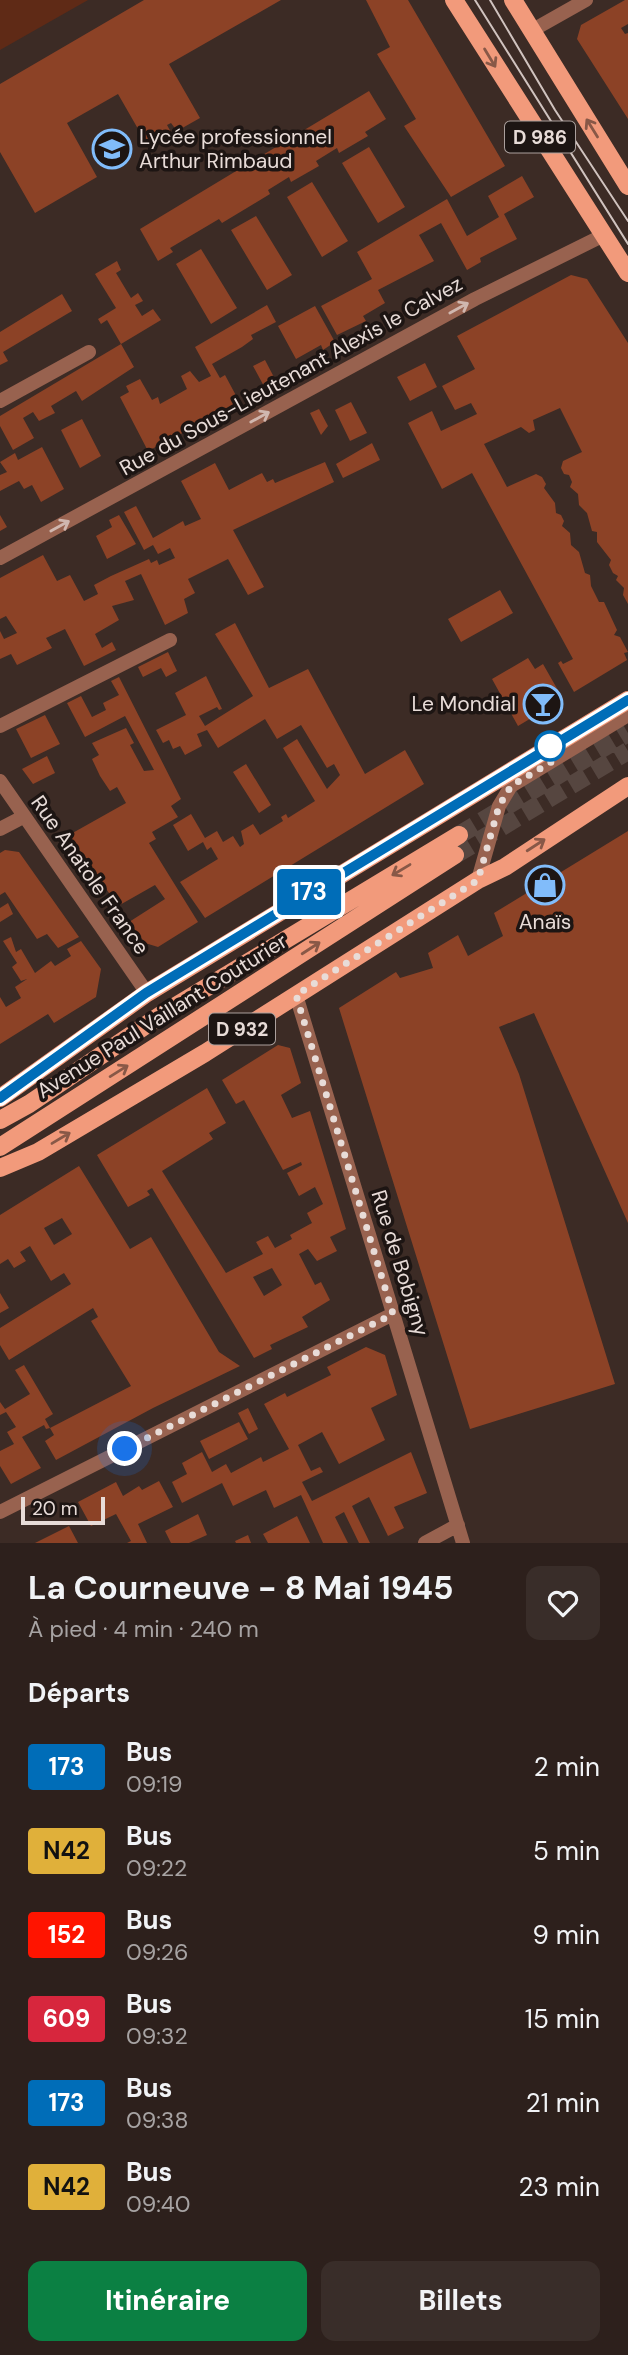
<!DOCTYPE html>
<html lang="fr">
<head>
<meta charset="utf-8">
<style>
	:root { --surface:#2d201c; --page:#392d29; --text:#f1f3f6; --muted:#a7a3a3; --accent:#0b8043 }
	body { margin:0; font-family:"DM Sans",sans-serif; background:var(--page); color:var(--text); height:100vh; display:flex; flex-direction:column; font-size:26px; white-space:nowrap }
	* { box-sizing:border-box; margin:0 }
	p { font-size:23px; color:var(--muted) }
	.icon { flex:none; width:38px; height:38px; fill:none; stroke:currentColor; stroke-width:2; stroke-linecap:round; stroke-linejoin:round }
	.map { position:relative; height:1543px; overflow:hidden }
	.side { display:flex; flex-direction:column; background:var(--surface); flex:1 }
	.side>* { flex:none }
	.badge { padding:0 14px; border-radius:5px; font-size:24px; line-height:46px }
	.scale { position:absolute; left:21px; bottom:18px; width:84px; box-sizing:border-box; padding-left:7px; border:4px solid #e8dcd8; border-top:0; font-size:19px; line-height:24px; white-space:nowrap; color:#e8dcd8; -webkit-text-stroke:5px #1d1513; paint-order:stroke }
	.you { position:absolute; width:35px; height:35px; margin:-18px; border:5px solid #fff; border-radius:50%; background:#1a73e8; box-shadow:0 0 0 10px #1a73e833 }
	.map>.badge { position:absolute; translate:-50% -50%; box-shadow:0 0 0 4px #fff }
	h2 { padding:0 28px; font-size:26px; line-height:63px }
	.round { display:grid; place-items:center; flex:none; width:74px; height:74px; border-radius:14px; background:var(--page) }
	.headline { display:flex; align-items:center; justify-content:space-between; height:119px; padding:0 28px }
	h1 { font-size:33px; font-weight:700; line-height:52px }
	.button { display:flex; gap:14px; margin-top:auto; padding:14px 28px }
	.button a { flex:1; height:80px; border-radius:14px; background:var(--accent); color:#fff; font-size:28px; font-weight:700; line-height:80px; text-align:center }
	.button a+a { background:var(--page); color:var(--text) }
	ul { padding:0; list-style:none }
	li { display:flex; align-items:center; gap:21px; height:84px; padding:0 28px }
	li div { flex:1 }
	li b { display:block; font-size:26px }
	li em { font-style:normal }
	li .badge { min-width:77px; font-weight:700; text-align:center }
	.map>svg:first-child { display:block }
	.green { fill:#5f2a16 }
	.building { fill:#8c4226; fill-rule:evenodd }
	.lines { fill:none; stroke-linecap:round; stroke-linejoin:round }
	.primary-tunnel { stroke:#564640; stroke-width:18; stroke-dasharray:18 9; stroke-linecap:butt }
	.service { stroke:#98624f; stroke-width:14 }
	.minor { stroke:#98624f; stroke-width:14 }
	.primary { stroke:#f29a7b; stroke-width:18 }
	.tram { stroke:#d0c3bf; stroke-width:2 }
	.oneway { stroke:#885847 }
	.oneway2 { stroke:#d0b7af }
	.line-casing { stroke:#fff; stroke-width:16 }
	.line { stroke:#006db8; stroke-width:10 }
	.walk { stroke:#e8dcd8; stroke-width:7; stroke-dasharray:0 12.6 }
	.stop-dot { fill:#fff; stroke:#006db8; stroke-width:3.5 }
	.labels { text-anchor:middle; dominant-baseline:central; stroke-width:7; stroke-linejoin:round; paint-order:stroke }
	.shield { fill:#1d1513; stroke:#aba09d; stroke-width:2 }
	.shield-label { font-size:19px; font-weight:bold; fill:#e8dcd8 }
	.poi-label { font-size:21px; fill:#e8dcd8; stroke:#1d1513; text-anchor:start }
	.street-label { font-size:21px; fill:#e8dcd8; stroke:#1d1513 }
</style>
</head>
<body>
<div class="map">
<svg width="628" height="1543" viewBox="0 0 628 1543">
	<rect width="100%" height="100%" fill="#3c2b25"/>
	<path class="green" d="M0 0H88L0 50Z"/>
	<path class="building" d="M144 0H281L169 64 200 118 177 131 171 123 167 125 172 134 149 148 118 94 67 123 97 177 35 213 0 152V84Z
		M366 0H408L505 166 451 197 404 126 416 119 377 54 390 47Z
		M625 0H628V24L621 28 625 34 628 33V119L577 39 581 25Z
		M369 91 386 119 365 132 368 136 339 153 337 148 316 161 319 166 291 182 289 177 268 190 270 194 222 223 219 219 170 248 173 252 158 261 140 229Z
		M369 147 405 207 378 223 342 163Z
		M522 176 534 197 504 214 517 239 480 258 481 262 467 270 441 223 419 235 434 261 378 290 385 303 363 316 366 321 337 335 321 306 372 279 357 252 447 199 467 236 499 217 488 196Z
		M312 182 348 241 322 257 287 197Z
		M256 216 292 275 267 290 231 230Z
		M201 249 237 308 211 324 176 264Z
		M117 261 121 270 116 273 131 298 138 293 143 301 135 305 142 316 153 309 161 320 121 344 107 320 101 324 98 319 116 308 95 274Z
		M571 275 587 279 628 343V604L623 595 624 588 616 580 618 576 613 573 609 565 611 560 597 542V532L592 531 587 513 579 505 578 494 570 487 572 482 569 475 564 474 561 468 563 461 582 452 560 408 533 420 535 430 529 433 521 427 484 444 507 487 536 474 542 477 546 484 544 488 555 503 556 513 561 515 564 521 562 526 570 533 571 545 579 552 585 573 590 575 591 586 599 602H604L617 630 614 635 620 637 628 652 624 653 627 660 574 692 558 663 561 661 563 664 573 659 472 473 442 489 408 423 432 411 441 431 477 414 471 403 455 410 442 386 475 369 457 336Z
		M62 294 72 311 3 352 8 361 0 365V332Z
		M267 305 276 322 251 335 253 339 242 347 212 364 220 378 225 375 240 403 148 451 120 397 129 392 126 386 140 379 152 400 158 397 160 404 187 389 181 376 190 371 199 382 211 376 195 347Z
		M315 306 335 342 323 350 321 345 296 359 278 326Z
		M121 344 134 367 82 401 76 391 51 406 55 413 39 421 33 412 23 418 34 438 13 450 0 426V416Z
		M265 360 277 383 266 390 253 366Z
		M425 363 437 387 410 401 397 377Z
		M351 402 367 433 350 441 335 410Z
		M319 409 328 426 321 435 310 413Z
		M82 419 101 456 80 468 61 430Z
		M372 443 380 460 343 478 336 464Z
		M42 447 64 489 41 502 32 485 24 489 19 481 0 491V475L7 472 0 462 15 453 18 460Z
		M325 462 334 482 233 530 264 587 248 595 228 559 188 579 195 593 184 599 188 613 165 625 141 574 125 581 134 600 112 606 119 620 95 634 102 648 112 642 116 650 84 666 65 629 46 638 52 648 17 665 11 654 0 659V631L4 639 17 633 6 616 0 619V578L43 555 57 581 70 575 84 601 98 594 94 585 111 576 149 559 151 563 157 560 159 565 175 558 170 548 158 554 153 545 144 550 124 512 136 506 153 538 183 521 185 526 201 519 181 481 215 463 229 490 262 473 267 482 273 479 275 483Z
		M0 515 7 527 0 531Z
		M119 515 136 544 107 559 96 536 112 527 109 520Z
		M500 590 513 613 461 642 448 619Z
		M235 623 269 688 308 669 365 774 405 750 424 784 205 918 180 882 218 859 211 847 207 850 203 842 188 851 173 825 191 814 205 838 217 831 223 842 233 836 240 847 244 844 241 831 253 824 260 835 283 821 281 817 286 814 288 818 315 801 283 748 297 739 327 789 340 775 334 764 327 768 301 725 277 739 265 719 218 748 207 730 197 734 202 746 185 755 180 746 173 749 169 740 163 743 156 730 186 715 175 693 206 676 222 709 219 710 217 707 199 716 205 726 253 696 215 634Z
		M168 652 177 671 166 677 161 668 143 677 138 667Z
		M528 658 535 669 543 664 563 699 518 726 492 679Z
		M119 677 181 799 171 806 178 817 152 832 156 839 149 843 198 922 158 947 145 943 129 922 165 899 155 885 118 906 69 835 126 803 117 787 110 791 100 776 92 759 99 755 92 743 126 728 134 743 130 745 144 771 154 770 125 716 85 737 67 703 81 696 92 717 106 710 103 703 119 695 111 681Z
		M45 715 60 744 31 758 16 729Z
		M47 756 55 773 33 784 22 769Z
		M246 764 271 805 259 813 233 772Z
		M628 831V1223L534 1013 499 1027 519 1074 615 1384 470 1429 339 1008 396 972 400 978 433 968 428 953 458 935 468 956 503 936 494 913Z
		M5 850 19 852 79 937 58 948 47 934 37 939 5 892 0 895V853Z
		M8 903 13 914 0 922V908Z
		M11 937 16 952 21 949 35 973 51 961 55 966 71 956 67 949 81 941 101 969 96 997 54 1023 48 1014 0 1044V997L6 1007 21 998 15 987 27 979 21 981 12 967 17 963 3 941Z
		M278 1045 290 1048 301 1083 281 1095 292 1118 310 1111 346 1229 330 1237 337 1251 317 1261 308 1249 299 1254 315 1285 321 1282 330 1300 302 1317 308 1327 270 1345 272 1349 254 1358 152 1188 147 1191 150 1195 128 1207 97 1155 207 1088 226 1123 209 1133 213 1139 162 1171 226 1273 263 1254 256 1242 268 1236 275 1248 292 1239 290 1235 312 1223 307 1213 323 1204 315 1187 299 1196 287 1173 302 1165 301 1162 283 1170 244 1100 236 1104 222 1080ZM272 1268 282 1285 264 1296 253 1277Z
		M79 1166 130 1249 151 1237 219 1352 240 1366 153 1408 56 1460 45 1441 54 1435 50 1428 131 1386 91 1321 98 1317 93 1308 9 1360 0 1345V1328L71 1284 64 1273 51 1281 30 1246 20 1252 26 1261 14 1268 8 1259 0 1264V1215ZM62 1218 72 1234 54 1245 44 1228Z
		M0 1293 9 1308 0 1313Z
		M366 1347 385 1355 397 1395 371 1408 385 1440 339 1464 322 1432 298 1445 311 1471 320 1467 323 1472 302 1482 312 1501 411 1452 427 1493 394 1507 404 1528 388 1536 369 1497 352 1506 370 1543H359L344 1512 335 1517 348 1543H323L301 1495 274 1508 266 1490 233 1506 222 1483 182 1503 172 1482 187 1474 182 1463 202 1452 212 1472 226 1464 231 1473 261 1457 263 1462 289 1449 264 1404 285 1393 287 1397 331 1375 327 1367Z
		M24 1365 53 1414 45 1419 50 1428 46 1429 44 1425 22 1437 41 1468 11 1484 0 1466V1451L14 1444 7 1432 16 1427 6 1412 0 1415V1402L5 1409 30 1394 15 1370Z
		M248 1408 258 1429 249 1434 238 1413Z
		M239 1422 248 1439 209 1459 200 1441Z
		M159 1481 173 1507 138 1524 147 1543H127L131 1541 116 1514 91 1526 78 1502 116 1482 123 1496 139 1486 142 1490Z
		M198 1514 207 1535 189 1543H171L165 1531Z
		M297 1516 310 1543H268L263 1534Z
		M69 1526 78 1543H35Z
		M248 1535 251 1543H236L235 1541Z"/>
	<g class="lines">
		<path class="primary-tunnel" d="M459 835 628 733
			M455 855 628 751"/>
		<path class="service" d="M478 880 499 806 511 786 628 715"/>
		<path class="minor" d="M531 31 586 0
			M0 401 89 352
			M0 558 475 299 604 235
			M0 726 170 640
			M0 781 147 993
			M0 829 23 817
			M296 995 463 1543
			M0 1512 393 1314
			M425 1543 458 1525"/>
		<path class="primary" d="M454 0 628 273
			M513 0 628 186
			M0 1098 147 993 628 700
			M0 1120 29 1104 161 1015 459 835
			M0 1147 455 855
			M0 1168 38 1152 205 1053 478 880 505 867 628 786"/>
		<path class="tram" d="M475 0 628 244
			M490 0 555 110 628 221"/>
	</g>
	<defs><path id="oneway-shaft" d="M-6 0H5M1.5-3L5.5 0L1.5 3" fill="none" stroke-width="1.6" stroke-linecap="round" stroke-linejoin="round" transform="scale(1.75)"/></defs>
	<g class="oneway">
		<use href="#oneway-shaft" transform="translate(490 58) rotate(59)"/>
		<use href="#oneway-shaft" transform="translate(592 128) rotate(-122)"/>
		<use href="#oneway-shaft" transform="translate(536 845) rotate(-33)"/>
		<use href="#oneway-shaft" transform="translate(401 870) rotate(149)"/>
		<use href="#oneway-shaft" transform="translate(311 948) rotate(-33)"/>
		<use href="#oneway-shaft" transform="translate(119 1071) rotate(-32)"/>
		<use href="#oneway-shaft" transform="translate(61 1138) rotate(-31)"/>
	</g>
	<g class="oneway2">
		<use href="#oneway-shaft" transform="translate(459 308) rotate(-29)"/>
		<use href="#oneway-shaft" transform="translate(260 417) rotate(-29)"/>
		<use href="#oneway-shaft" transform="translate(60 526) rotate(-29)"/>
	</g>
	<g class="lines">
		<defs>
			<path id="line" d="M0 1098 146 993 628 700"/>
		</defs>
		<use href="#line" class="line-casing"/>
		<use href="#line" class="line"/>
		<path class="walk" d="M125 1449 393 1314 296 995 478 880 499 806 511 786 558 758 550 746"/>
	</g>
	<defs>
		<symbol id="school-ring" viewBox="-11 -11 22 22"><circle r="9.5" fill="#1d1513" stroke="#81bcfa" stroke-width="1.5"/><path d="M0-5L7-2L0 1L-7-2ZM-4 1L0 2.5L4 1V4Q0 6-4 4Z" fill="#81bcfa"/></symbol>
		<symbol id="bar-ring" viewBox="-11 -11 22 22"><circle r="9.5" fill="#1d1513" stroke="#81bcfa" stroke-width="1.5"/><path d="M-6-5H6L.8 .8V4.5H3.5V6h-7V4.5H-.8V.8Z" fill="#81bcfa"/></symbol>
		<symbol id="shop-ring" viewBox="-11 -11 22 22"><circle r="9.5" fill="#1d1513" stroke="#81bcfa" stroke-width="1.5"/><path d="M-5-2.5h2.3a2.7 3.5 0 0 1 5.4 0H5L5.5 6h-11ZM-1.5-2.5h3a1.5 2.3 0 0 0-3 0Z" fill="#81bcfa"/></symbol>
	</defs>
	<g fill-rule="evenodd">
		<use href="#school-ring" x="90" y="127" width="44" height="44"/>
		<use href="#bar-ring" x="521" y="682" width="44" height="44"/>
		<use href="#shop-ring" x="523" y="863" width="44" height="44"/>
	</g>
	<circle class="stop-dot" cx="550" cy="746" r="14"/>
	<g class="labels">
		<g class="shield">
			<rect x="505" y="121.5" width="70" height="31" rx="5"/>
			<rect x="209" y="1013.5" width="66" height="31" rx="5"/>
		</g>
		<g class="shield-label">
			<text x="540" y="137">D 986</text>
			<text x="242" y="1029">D 932</text>
		</g>
		<g class="poi-label">
			<text x="139" y="137">Lycée professionnel<tspan x="139" dy="24">Arthur Rimbaud</tspan></text>
			<text x="516" y="704" text-anchor="end">Le Mondial</text>
			<text x="545" y="922" text-anchor="middle">Anaïs</text>
		</g>
		<g class="street-label">
			<text transform="translate(291 376) rotate(-29)">Rue du Sous-Lieutenant Alexis le Calvez</text>
			<text transform="translate(90 875) rotate(55)">Rue Anatole France</text>
			<text transform="translate(162 1016) rotate(-32)">Avenue Paul Vaillant Couturier</text>
			<text transform="translate(400 1263) rotate(73)">Rue de Bobigny</text>
		</g>
	</g>
</svg>
<div class="scale">20 m</div>
<div class="you" style="left:125px;top:1449px"></div>
<b class="badge" style="left:309px;top:892px;background:#006db8;color:#fff">173</b>
</div>
<section class="side">
<div class="headline"><div><h1>La Courneuve - 8 Mai 1945</h1><p>À pied · 4 min · 240 m</p></div><a class="round"><svg class="icon" aria-label="heart" viewBox="0 0 24 24"><path d="M12 20l-8-8c-3-5 5-10 8-4 3-6 11-1 8 4z"/></svg></a></div>
<h2>Départs</h2>
<ul>
<li><span class="badge" style="background:#006db8;color:#fff">173</span><div><b>Bus</b><p>09:19</p></div><em>2 min</em></li>
<li><span class="badge" style="background:#e0b03a;color:#111">N42</span><div><b>Bus</b><p>09:22</p></div><em>5 min</em></li>
<li><span class="badge" style="background:#ff1400;color:#fff">152</span><div><b>Bus</b><p>09:26</p></div><em>9 min</em></li>
<li><span class="badge" style="background:#d7263d;color:#fff">609</span><div><b>Bus</b><p>09:32</p></div><em>15 min</em></li>
<li><span class="badge" style="background:#006db8;color:#fff">173</span><div><b>Bus</b><p>09:38</p></div><em>21 min</em></li>
<li><span class="badge" style="background:#e0b03a;color:#111">N42</span><div><b>Bus</b><p>09:40</p></div><em>23 min</em></li>
</ul>
<div class="button"><a>Itinéraire</a><a>Billets</a></div>
</section>
</body>
</html>
